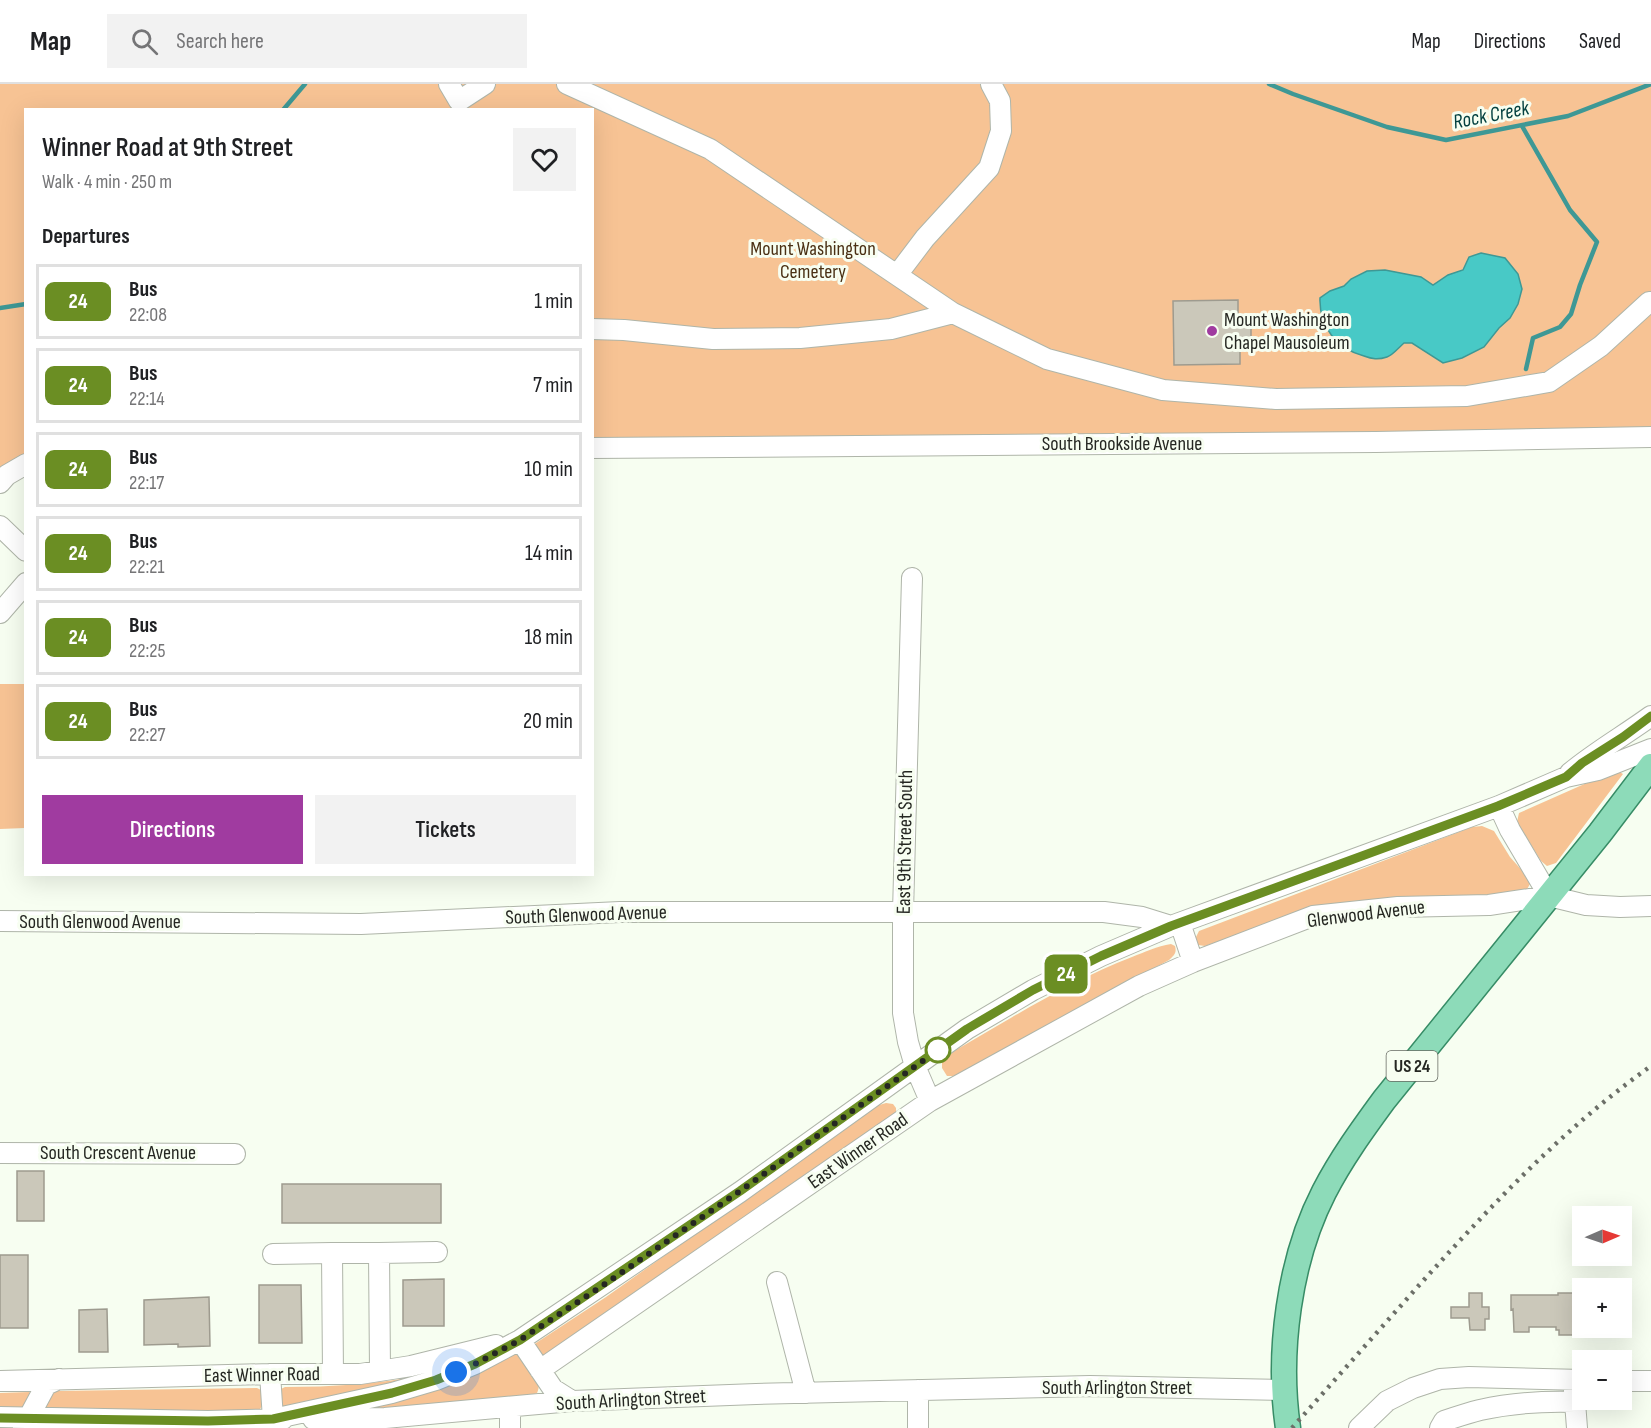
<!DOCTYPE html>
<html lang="en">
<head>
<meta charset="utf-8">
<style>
	:root { --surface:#fff; --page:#f2f2f2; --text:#202124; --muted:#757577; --line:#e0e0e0; --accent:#a03ba0 }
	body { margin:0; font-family:"Sofia Sans Condensed",sans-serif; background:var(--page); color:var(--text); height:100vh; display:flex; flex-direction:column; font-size:22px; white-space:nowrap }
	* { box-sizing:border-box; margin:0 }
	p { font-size:20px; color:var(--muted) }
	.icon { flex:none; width:33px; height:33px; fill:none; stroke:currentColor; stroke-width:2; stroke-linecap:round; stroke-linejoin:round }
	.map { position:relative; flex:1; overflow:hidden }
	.side { position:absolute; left:24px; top:24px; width:570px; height:768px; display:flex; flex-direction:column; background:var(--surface); border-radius:0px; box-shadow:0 6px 24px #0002 }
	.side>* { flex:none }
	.badge { padding:0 12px; border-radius:9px; font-size:21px; line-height:39px }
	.needle { width:39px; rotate:88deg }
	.controls { position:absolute; left:1572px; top:1122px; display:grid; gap:12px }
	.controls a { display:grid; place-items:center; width:60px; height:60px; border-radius:0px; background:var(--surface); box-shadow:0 6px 24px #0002; font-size:30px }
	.you { position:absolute; width:30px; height:30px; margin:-15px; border:4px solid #fff; border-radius:50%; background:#1a73e8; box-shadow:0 0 0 9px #1a73e833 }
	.map>.badge { position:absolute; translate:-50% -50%; box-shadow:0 0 0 3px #fff }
	h2 { padding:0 18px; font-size:22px; line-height:54px }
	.round { display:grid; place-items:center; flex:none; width:63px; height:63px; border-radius:0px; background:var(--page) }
	.overview { display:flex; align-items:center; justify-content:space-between; height:102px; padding:0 18px }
	h1 { font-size:28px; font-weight:600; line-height:45px }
	.primary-button { display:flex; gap:12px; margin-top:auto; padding:12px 18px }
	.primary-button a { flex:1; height:69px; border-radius:0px; background:var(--accent); color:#fff; font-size:24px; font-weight:600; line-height:69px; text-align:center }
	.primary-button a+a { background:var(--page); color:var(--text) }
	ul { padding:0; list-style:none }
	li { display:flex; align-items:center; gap:18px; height:75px; margin:0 12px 9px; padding:0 6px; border:3px solid var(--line); border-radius:0px }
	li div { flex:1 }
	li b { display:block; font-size:22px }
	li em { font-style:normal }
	li .badge { min-width:66px; font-weight:700; text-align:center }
	header { display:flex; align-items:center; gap:36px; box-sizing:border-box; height:84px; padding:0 30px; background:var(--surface); border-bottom:2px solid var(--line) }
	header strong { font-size:28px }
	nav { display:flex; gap:33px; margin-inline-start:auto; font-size:21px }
	.search { width:420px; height:54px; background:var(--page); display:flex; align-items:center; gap:15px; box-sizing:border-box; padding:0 21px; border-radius:0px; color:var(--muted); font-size:22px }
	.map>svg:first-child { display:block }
	.green { fill:#f7c394 }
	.water { fill:#48c9c6; stroke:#3e9895; stroke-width:1.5 }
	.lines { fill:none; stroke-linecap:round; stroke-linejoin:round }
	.stream { stroke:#3e9895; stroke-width:4.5 }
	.building { fill:#cbc8ba; stroke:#9e9b8f; stroke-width:1.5 }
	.minor-casing { stroke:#afb5a9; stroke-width:22 }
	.major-casing { stroke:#378c66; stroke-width:27 }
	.minor { stroke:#fff; stroke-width:20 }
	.major { stroke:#8ddbb9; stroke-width:24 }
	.rail { stroke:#6c6f68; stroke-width:4.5; stroke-dasharray:3 6; stroke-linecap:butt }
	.line-casing { stroke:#fff; stroke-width:14 }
	.line { stroke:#6b8e23; stroke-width:9 }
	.walk { stroke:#252722; stroke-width:6; stroke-dasharray:0 10.8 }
	.poi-dot { fill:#a03ba0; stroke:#f7fef1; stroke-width:2 }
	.stop-dot { fill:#fff; stroke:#6b8e23; stroke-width:3 }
	.labels { text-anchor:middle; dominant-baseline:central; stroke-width:6; stroke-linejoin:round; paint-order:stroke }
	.shield { fill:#f7fef1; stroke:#646860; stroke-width:1.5 }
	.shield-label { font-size:18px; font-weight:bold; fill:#252722 }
	.park-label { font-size:20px; fill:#4a3014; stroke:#f7fef1 }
	.poi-label { font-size:20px; fill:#252722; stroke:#f7fef1; text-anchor:start }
	.street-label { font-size:20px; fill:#252722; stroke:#f7fef1 }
	.water-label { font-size:21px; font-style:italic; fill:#044140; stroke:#f7fef1 }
</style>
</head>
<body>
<header>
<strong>Map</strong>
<div class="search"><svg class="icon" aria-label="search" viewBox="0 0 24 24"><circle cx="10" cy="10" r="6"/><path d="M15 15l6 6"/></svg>Search here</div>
<nav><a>Map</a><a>Directions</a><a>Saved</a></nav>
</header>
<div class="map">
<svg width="1651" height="1344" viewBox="0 0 1651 1344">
	<rect width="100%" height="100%" fill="#f7fef1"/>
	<path class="green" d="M0 0H1651V346L826 354H593L592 26H26L25 373 0 391Z
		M0 600H25V744L0 745Z
		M1616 686 1623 690 1556 779 1547 782 1541 777 1517 738 1519 729Z
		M1482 742 1494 747 1510 773 1527 792 1530 800 1526 807 1517 810 1480 811 1381 816 1300 828 1205 862 1198 861 1195 855 1199 847 1472 743Z
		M1171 860 1175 862C1177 869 1174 871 1169 876L962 989 953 992H947L942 984V978L946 973 956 966C1013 933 1070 897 1132 873 1145 868 1157 862 1171 860Z
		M886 1019 893 1020 896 1024V1028L890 1035 540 1274 533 1261 606 1213 876 1022Z
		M516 1269H520C527 1280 544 1296 537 1309L529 1312 393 1327H322L496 1279Z
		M424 1291 339 1314 284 1323 281 1320V1305L285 1303C332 1303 378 1300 424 1291Z
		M257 1304 261 1306 262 1322 260 1325 224 1327 43 1330 38 1324 50 1308 56 1307Z
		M29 1308 32 1310 26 1326 0 1324V1309Z"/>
	<path class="water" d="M1481 169 1505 174 1518 190 1522 205 1518 220 1510 234 1499 244 1484 263 1462 274 1443 279 1412 259H1404C1399 263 1393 271 1387 273 1378 276 1372 275 1364 272 1337 265 1319 243 1320 214L1330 207 1344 202 1351 195 1367 187 1385 186 1421 193 1433 201 1448 191 1463 186 1469 173Z"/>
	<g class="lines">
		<path class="stream" d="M1269 0 1293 10 1387 43 1446 56 1568 32 1651 0
			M283 26 305 0
			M1522 42 1570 126 1597 158 1580 201 1571 230 1560 243 1533 254 1526 285
			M0 224 26 220"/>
	</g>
	<path class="building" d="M1238 216V232H1245V238L1251 237V257H1246V263H1240V280L1174 281 1173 217Z
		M17 1087H44V1137H17Z
		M282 1100H441V1139H282Z
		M0 1171H28V1244H0Z
		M444 1195V1242H403V1196Z
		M259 1201H301L302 1259H259Z
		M1469 1209H1482V1223H1489V1235H1485V1246H1470L1469 1234H1451V1223H1469Z
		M1558 1209H1577V1246H1574V1251H1559V1246H1556V1243H1529V1248H1514L1513 1225 1511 1226V1211H1558Z
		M209 1213 210 1262 178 1263V1260L144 1261V1216Z
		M107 1225 108 1268H79V1226Z"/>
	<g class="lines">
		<defs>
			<path id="minor" d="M449 0 459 17 485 0
				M567 0 710 65 953 229 1047 275 1163 306 1276 315 1467 312 1549 298 1601 262 1649 218H1651
				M897 191 925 154 989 84 1001 47 1000 17 991 0
				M592 245 624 246 713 255 800 254 891 245 953 229
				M592 364 1376 358 1651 353
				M0 399 7 391 26 380
				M0 442 26 467
				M912 494 903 828V929L908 958 915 982 930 1017
				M0 529 26 499
				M1570 689C1595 668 1625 651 1651 632
				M1499 722 1510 746 1549 812 1586 821 1620 823 1651 822
				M0 837 361 840 620 828H1104L1142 833 1171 842
				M1180 839 1193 878
				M0 1069 235 1070
				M379 1169 437 1168
				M273 1170 332 1169
				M777 1198 806 1309
				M520 1256 553 1305 572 1317
				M540 1286 930 1017 1139 902 1193 878 1313 832 1398 823 1489 821 1549 812
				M270 1290 273 1335
				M333 1290 332 1169H379L380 1286
				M0 1297 270 1290H360L411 1282 496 1261
				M1622 1297H1651
				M1575 1318 1577 1344
				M510 1323V1344
				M0 1333 208 1337 283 1335
				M273 1335 392 1309 436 1296 475 1280 520 1256 740 1108 967 945 1033 906 1101 872 1171 842 1499 722 1566 693 1598 686 1651 665
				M313 1335 385 1334 572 1317 756 1310 1090 1302 1284 1306
				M23 1344 46 1301 59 1295
				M918 1344V1306
				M1359 1344 1387 1317 1413 1304 1440 1295 1469 1293 1582 1296
				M1440 1344 1444 1337C1456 1333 1468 1329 1480 1326 1511 1319 1543 1317 1575 1318L1573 1296"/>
			<path id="major" d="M1288 1344C1277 1269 1289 1176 1324 1108 1341 1075 1362 1046 1384 1016L1600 749 1651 682"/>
		</defs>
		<use href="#minor" class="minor-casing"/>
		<use href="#major" class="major-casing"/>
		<use href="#minor" class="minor"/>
		<use href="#major" class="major"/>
		<path class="rail" d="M1292 1344C1332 1299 1373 1253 1413 1208 1486 1127 1562 1045 1651 982"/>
	</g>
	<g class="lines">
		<defs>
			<path id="line" d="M0 1334 208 1337 273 1335 392 1309 436 1296 475 1280 520 1256 740 1107 967 945 1033 906 1101 872 1171 842 1498 722 1566 693 1582 679 1623 653 1651 632"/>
		</defs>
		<use href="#line" class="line-casing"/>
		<use href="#line" class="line"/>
		<path class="walk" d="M456 1288 475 1280 520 1256 602 1202 740 1107 938 966"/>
	</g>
	<circle class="poi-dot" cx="1212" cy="247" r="6"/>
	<circle class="stop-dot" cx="938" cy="966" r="12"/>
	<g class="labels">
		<rect class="shield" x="1386.5" y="967" width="51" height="30" rx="4.5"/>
		<g class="shield-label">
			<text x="1412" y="982">US 24</text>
		</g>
		<g class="park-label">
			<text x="813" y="165">Mount Washington<tspan x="813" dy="23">Cemetery</tspan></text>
		</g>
		<g class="poi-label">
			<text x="1224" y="236">Mount Washington<tspan x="1224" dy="23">Chapel Mausoleum</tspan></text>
		</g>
		<g class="street-label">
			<text x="1122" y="360">South Brookside Avenue</text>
			<text transform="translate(905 758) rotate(-89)">East 9th Street South</text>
			<text transform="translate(1366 830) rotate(-7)">Glenwood Avenue</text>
			<text transform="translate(586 831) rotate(-2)">South Glenwood Avenue</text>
			<text x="100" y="838">South Glenwood Avenue</text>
			<text transform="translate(858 1067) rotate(-35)">East Winner Road</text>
			<text x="118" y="1069">South Crescent Avenue</text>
			<text transform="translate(262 1291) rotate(-1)">East Winner Road</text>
			<text x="1117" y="1304">South Arlington Street</text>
			<text transform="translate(631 1316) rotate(-3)">South Arlington Street</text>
		</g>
		<g class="water-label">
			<text transform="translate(1491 31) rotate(-11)">Rock Creek</text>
		</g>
	</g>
</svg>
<div class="controls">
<a><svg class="needle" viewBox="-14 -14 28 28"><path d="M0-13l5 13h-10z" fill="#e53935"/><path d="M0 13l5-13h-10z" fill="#757577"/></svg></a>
<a>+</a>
<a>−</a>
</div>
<div class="you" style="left:456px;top:1288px"></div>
<b class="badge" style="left:1066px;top:890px;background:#6b8e23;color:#fff">24</b>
<section class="side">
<div class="overview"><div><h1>Winner Road at 9th Street</h1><p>Walk · 4 min · 250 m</p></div><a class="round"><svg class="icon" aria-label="heart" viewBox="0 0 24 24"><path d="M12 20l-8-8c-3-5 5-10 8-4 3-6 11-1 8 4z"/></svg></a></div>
<h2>Departures</h2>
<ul>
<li><span class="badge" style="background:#6b8e23;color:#fff">24</span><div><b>Bus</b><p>22:08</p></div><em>1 min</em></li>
<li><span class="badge" style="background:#6b8e23;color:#fff">24</span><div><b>Bus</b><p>22:14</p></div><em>7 min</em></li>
<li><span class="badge" style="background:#6b8e23;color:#fff">24</span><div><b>Bus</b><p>22:17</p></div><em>10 min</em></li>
<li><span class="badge" style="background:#6b8e23;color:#fff">24</span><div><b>Bus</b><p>22:21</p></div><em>14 min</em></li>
<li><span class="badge" style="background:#6b8e23;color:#fff">24</span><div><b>Bus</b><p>22:25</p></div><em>18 min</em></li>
<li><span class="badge" style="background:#6b8e23;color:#fff">24</span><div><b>Bus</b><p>22:27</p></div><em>20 min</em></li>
</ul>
<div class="primary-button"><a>Directions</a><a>Tickets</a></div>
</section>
</div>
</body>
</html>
